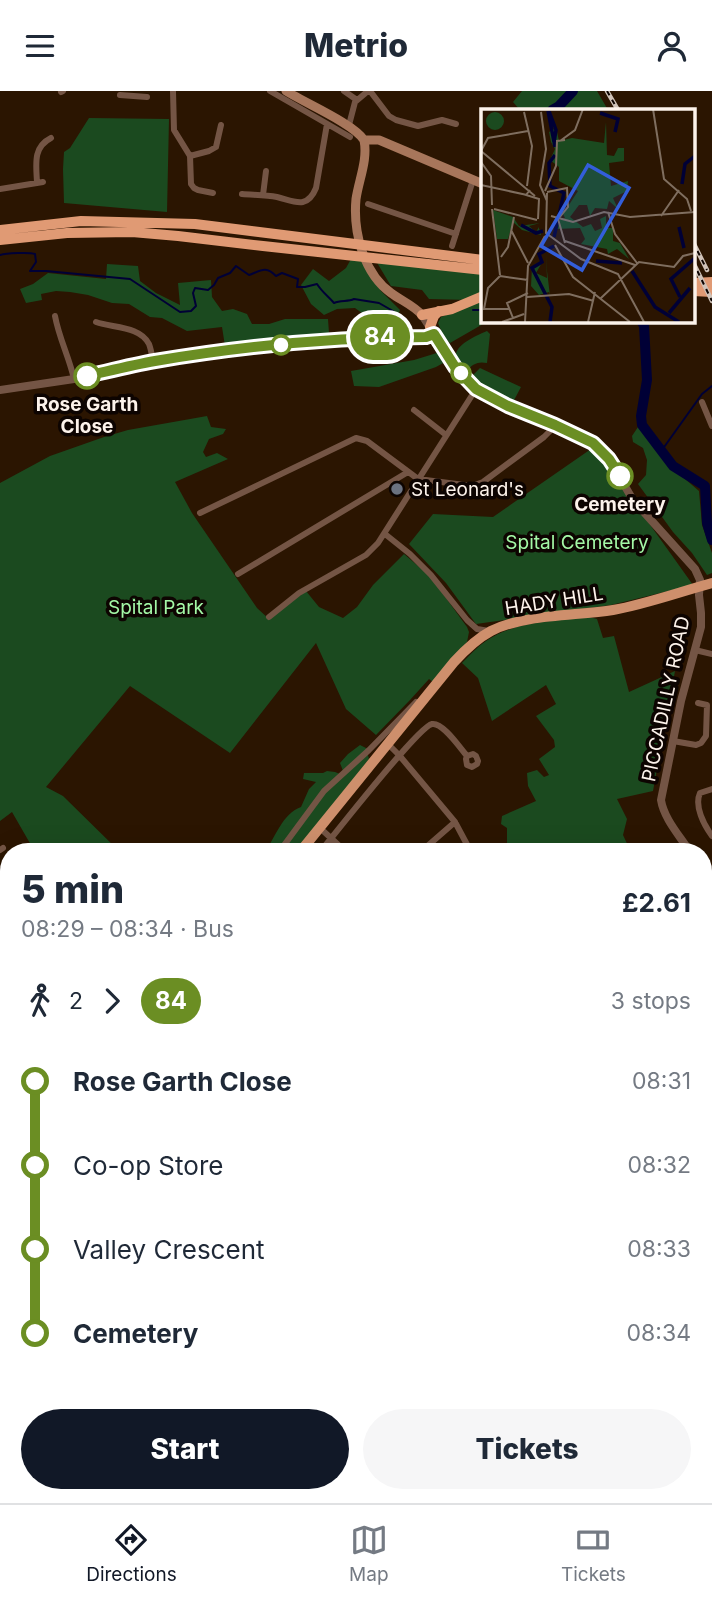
<!DOCTYPE html>
<html lang="en">
<head>
<meta charset="utf-8">
<style>
	:root { --surface:#fff; --page:#f6f6f7; --text:#1f2937; --muted:#747a83; --line:#e0e1e3; --accent:#111827 }
	body { margin:0; font-family:Inter,sans-serif; background:var(--page); color:var(--text); height:100vh; display:flex; flex-direction:column; font-size:26px; white-space:nowrap }
	* { box-sizing:border-box; margin:0 }
	p { font-size:23px; color:var(--muted) }
	.icon { flex:none; width:38px; height:38px; fill:none; stroke:currentColor; stroke-width:2; stroke-linecap:round; stroke-linejoin:round }
	.map { position:relative; flex:1; overflow:hidden }
	.sheet { position:absolute; left:0px; top:752px; width:712px; height:660px; display:flex; flex-direction:column; background:var(--surface); border-radius:28px 28px 0 0; box-shadow:0 7px 28px #0002 }
	.sheet>* { flex:none }
	.badge { padding:0 14px; border-radius:23px; font-size:24px; line-height:46px }
	.map>.badge { position:absolute; translate:-50% -50%; box-shadow:0 0 0 4px #fff }
	.legs { display:flex; align-items:center; gap:10px; height:77px; padding:0 21px; font-size:23px }
	.legs p { margin-inline-start:auto }
	.head { display:flex; align-items:center; justify-content:space-between; height:119px; padding:0 21px }
	h1 { font-size:38px; font-weight:800; line-height:52px }
	.primary-button { display:flex; gap:14px; margin-top:auto; padding:14px 21px }
	.primary-button a { flex:1; height:80px; border-radius:42px; background:var(--accent); color:#fff; font-size:28px; font-weight:800; line-height:80px; text-align:center }
	.primary-button a+a { background:var(--page); color:var(--text) }
	ul { padding:0 21px; list-style:none }
	li { display:flex; align-items:center; gap:24px; height:84px; font-size:26px }
	li i { display:grid; place-items:center; width:10px; height:100%; margin:0 9px; background:currentColor }
	li i::after { content:''; width:18px; height:18px; margin:-9px; border:5px solid; border-radius:50%; background:var(--surface) }
	li p { margin-inline-start:auto }
	li:first-child i { background:linear-gradient(#0000 50%,currentColor 0) }
	li:last-child i { background:linear-gradient(currentColor 50%,#0000 0) }
	header { display:flex; justify-content:space-between; align-items:center; height:91px; padding:0 21px; background:var(--surface); font-size:32px; font-weight:800 }
	.tabs { display:flex; justify-content:space-around; align-items:center; height:98px; border-top:2px solid var(--line); background:var(--surface); font-size:19px; color:var(--muted) }
	.tabs a { display:grid; justify-items:center; gap:4px }
	.tabs .active { color:var(--accent) }
	.map>svg:first-child { display:block }
	.green { fill:#1b4a1f }
	.lines { fill:none; stroke-linecap:round; stroke-linejoin:round }
	.stream { stroke:#000036; stroke-width:2 }
	.river { stroke:#000036; stroke-width:10 }
	.minor { stroke:#745545; stroke-width:6 }
	.tertiary { stroke:#745545; stroke-width:8 }
	.secondary { stroke:#a7765b; stroke-width:9 }
	.primary { stroke:#ce8f6c; stroke-width:10 }
	.trunk { stroke:#e09a74; stroke-width:10 }
	.rail-casing { stroke:#d0c3b9; stroke-width:4.5 }
	.rail { stroke:#0d0401; stroke-width:2; stroke-dasharray:5; stroke-linecap:butt }
	.line-1-casing { stroke:#fff; stroke-width:16 }
	.line-1 { stroke:#6b8e23; stroke-width:10 }
	.stop-1-dot { fill:#fff; stroke:#6b8e23; stroke-width:3.5 }
	.worship-dot { fill:#6b7280; stroke:#0d0401; stroke-width:2.5 }
	.labels { text-anchor:middle; dominant-baseline:central; stroke-width:7; stroke-linejoin:round; paint-order:stroke }
	.stop-label { font-size:19px; font-weight:bold; fill:#fdf3eb; stroke:#0d0401 }
	.poi-label { font-size:19px; fill:#fdf3eb; stroke:#0d0401; text-anchor:start }
	.park-label { font-size:19px; fill:#a4f8a6; stroke:#0d0401 }
	.street-label { font-size:19px; fill:#fdf3eb; stroke:#0d0401 }
	.inset-river { fill:none; stroke:#000036; stroke-width:3.5 }
	.inset-road { fill:none; stroke:#7f6e5f; stroke-width:2 }
	.view { fill:#335eda; fill-opacity:0.15; stroke:#335eda; stroke-width:3.5 }
	.inset-edge { fill:none; stroke:#fdf3eb; stroke-width:3.5 }
</style>
</head>
<body>
<header><svg class="icon" aria-label="menu" viewBox="0 0 24 24"><path d="M4 6h16M4 12h16M4 18h16"/></svg>Metrio<svg class="icon" aria-label="person" viewBox="0 0 24 24"><circle cx="12" cy="8" r="4"/><path d="M4 21q1-7 8-7t8 7"/></svg></header>
<div class="map">
<svg width="712" height="1412" viewBox="0 0 712 1412">
	<rect width="100%" height="100%" fill="#2b1501"/>
	<path class="green" d="M522 0H597L608 19H520L513 11Z
		M89 27 169 28 167 121 64 112 63 78 64 61 70 57Z
		M351 168 361 169 381 200 400 219 396 229 366 225 355 217 337 218 324 224 311 213 301 194 313 178 329 190 346 177Z
		M376 170 483 182V202L470 209 429 208 422 199 391 195Z
		M107 173 138 175 140 190 156 202 180 214 178 192 211 189 212 206 222 220 233 218 247 223 252 233H269L285 228H328L329 242 275 250 274 248H270V251L225 255 222 236 187 240 162 227 150 226 129 213 112 212 88 204 70 201 56 200 41 203 42 209 26 212 20 198 33 193 48 182 106 188Z
		M483 209V229H490L450 252 444 247 438 232 441 226Z
		M487 240 490 243 487 272C478 270 473 273 467 279 439 262 470 247 487 240Z
		M440 261 445 271 436 276 379 296 354 295 351 280 414 269Z
		M480 277 521 296 512 313 479 295 473 290V284Z
		M207 325 211 336 226 338 223 343 209 348 203 361 206 366 217 362 228 368 175 391 192 422 257 517 269 528 306 500 319 516 343 527 357 516 373 494 404 463 430 485 467 536 469 541 467 551 433 591 429 588 410 609 376 644 346 618 316 552 230 662 130 595 46 696 63 705 120 761H35L12 721 0 730V392L50 365 104 346 128 339Z
		M640 333 670 375 699 400 702 434 712 462V482L707 484 692 462 673 441 638 393 646 384 647 369 643 357 633 351 632 345Z
		M591 358 606 372 693 494 611 514 476 533 446 492 409 453 433 423 493 426Z
		M589 526 597 528 603 547 614 545 629 601 675 580 653 700 617 708 627 728 623 744 631 761H507V737L501 733 502 725 536 710 528 695 527 682 537 679 544 686 549 684 539 668 555 656 554 649 536 625 556 613 546 594 492 630 478 587 462 572C470 564 477 556 486 550 515 530 555 530 589 526Z
		M360 654 366 657 369 668 296 761H265C275 747 282 723 301 716L309 698 316 691 303 688 304 682H323L327 680 335 681 345 685 340 672 348 663Z
		M709 978 712 980V1412H333L328 1404H704V982Z
		M51 1404H166L160 1412H52Z"/>
	<g class="lines">
		<path class="stream" d="M0 164C6 162 30 161 35 163L36 171 30 180H46L130 188 180 221 191 220 196 215 193 202 195 197 208 199 214 194 218 187 230 182 236 175 249 184C262 179 266 175 276 185L282 182 298 188 297 196H305L317 193C322 201 328 205 334 212 341 209 348 211 354 208L379 212 393 220
			M473 219H483
			M662 359 702 303 712 295"/>
		<path class="river" d="M552 19 559 15 573 0
			M641 229 644 235 647 289 641 325 642 334 673 375 705 395 707 432 712 449"/>
		<path class="minor" d="M173 0 174 39 190 65 191 93 194 97 198 99 213 102
			M270 0 350 46
			M344 0 357 9
			M370 0 389 25 396 29 418 35 442 29 456 33
			M61 1 63 0
			M120 4 147 6
			M349 34 355 11 368 0
			M190 65 209 60 216 56 221 34
			M37 91C36 73 33 56 51 47
			M0 98 43 91
			M242 103C254 104 266 104 277 106 294 110 307 119 316 97L327 33
			M263 104 266 80
			M368 113 456 143
			M452 155 473 89
			M55 225C59 247 69 266 74 288
			M96 231C113 237 140 235 149 253 151 258 152 265 153 270
			M702 311 712 335
			M414 319 446 344
			M200 422 356 347 367 350 418 388 472 395 483 391 544 346 556 334
			M385 443 410 463 431 484 467 529 477 538 489 540
			M238 483 408 381
			M269 526 299 502 366 464 378 452 476 298
			M695 559 712 563
			M673 650 696 654 701 652 706 645 707 614 698 612
			M388 653 399 664 455 731 471 761
			M712 698 700 702C694 715 704 734 712 745
			M320 737 346 761
			M424 758 455 731
			M0 759 3 757
			M279 761 324 700 369 659 416 611
			M320 761C335 743 418 636 432 633 443 631 460 657 467 665L466 668 467 674 472 676 477 673 478 670 476 665 473 663 467 665
			M0 792 2 801 0 804
			M0 1010 9 1007
			M0 1083 9 1082
			M166 1412 172 1404"/>
		<path class="tertiary" d="M422 224 455 276 476 298 508 315 556 334 593 352 609 368 633 409 695 478 700 489 699 504 701 522V536L681 610 661 709C664 728 680 745 690 761
			M0 299 74 288 153 270 243 258 371 246H426L434 243
			M704 780 712 790
			M0 886 9 893"/>
		<path class="secondary" d="M286 0C305 12 354 33 364 49
			M364 49C368 69 359 88 356 108 353 140 363 182 391 202 402 210 413 214 422 224
			M364 49H379L483 93"/>
		<path class="primary" d="M300 761 454 571C465 559 476 548 491 540 524 523 576 525 613 519 646 513 679 501 712 492
			M0 1002 9 999"/>
		<path class="trunk" d="M0 139 81 130 195 133 483 169
			M0 149 67 142 132 141 178 145 263 155 483 179
			M693 192 712 191
			M693 200 712 201
			M422 224 452 218 483 205
			M430 236 434 225 439 220"/>
		<defs>
			<path id="rail" d="M607 0 618 19
				M693 151 707 179
				M693 171 712 210"/>
		</defs>
		<use href="#rail" class="rail-casing"/>
		<use href="#rail" class="rail"/>
	</g>
	<g class="lines">
		<defs>
			<path id="line-1" d="M87 285C109 280 132 274 155 270 244 255 336 246 426 246L434 243 455 276 476 298 508 315 555 334 593 352 609 368 620 385"/>
		</defs>
		<use href="#line-1" class="line-1-casing"/>
		<use href="#line-1" class="line-1"/>
	</g>
	<g class="stop-1-dot">
		<circle cx="281" cy="254" r="9"/>
		<circle cx="461" cy="282" r="9"/>
		<circle cx="87" cy="285" r="12"/>
		<circle cx="620" cy="385" r="12"/>
	</g>
	<circle class="worship-dot" cx="397" cy="398" r="7"/>
	<g class="labels">
		<g class="stop-label">
			<text x="87" y="313">Rose Garth<tspan x="87" dy="22">Close</tspan></text>
			<text x="620" y="413">Cemetery</text>
		</g>
		<g class="poi-label">
			<text x="411" y="398">St Leonard's</text>
		</g>
		<g class="park-label">
			<text x="577" y="451">Spital Cemetery</text>
			<text x="156" y="516">Spital Park</text>
		</g>
		<g class="street-label">
			<text transform="translate(554 510) rotate(-9)">HADY HILL</text>
			<text transform="translate(666 608) rotate(-78)">PICCADILLY ROAD</text>
		</g>
	</g>
	<g transform="translate(481 18)">
		<rect width="214" height="214" fill="#2b1501"/>
		<path d="M5 12a9 9 0 1 1 18 0a9 9 0 1 1-18 0ZM68 4 74 20 71 31 74 37 75 18 78 32 91 29 123 34 125 13 126 46 133 47 137 39H143V52L128 54 130 77 147 72 146 82 132 89 137 100 128 92 126 100 114 99 109 107 106 96H98L89 108 102 118 110 115 114 122 121 119 119 110 125 107V119H132V132L139 134 148 150 136 140 127 145 126 140 100 135 104 130 99 119 75 120V112L84 109 82 105 97 82 78 72V58L69 51 74 40 70 33 68 23 73 20ZM12 101 32 108 38 117 59 114 48 117 55 123 58 118V120L60 123V126L41 121 32 113 27 130H16ZM65 144 66 162 69 187 68 183 58 186 50 177 51 158 60 152 57 146 62 152 55 164 66 169Z" fill="#1b4a1f"/>
		<path class="inset-river" d="M67 2 74 38M68 2 75 21 73 34M119 4 137 10 134 23M201 75 204 55 214 47M40 116 55 124 62 122M198 118 203 139M73 128 83 84 69 77 68 54 74 46M115 152 141 154M151 162 174 198 198 213M199 188 190 170 214 149M188 204 209 179M69 213 71 198 51 159 61 153 58 145 73 137"/>
		<path class="inset-road" d="M172 0 183 70 206 90 210 102M43 3 51 37 46 77M60 3 65 40 59 76 66 92M79 32 94 21 102 0M0 42 7 29 47 22M0 42 54 87M0 53 10 67 11 96M0 76 46 86M49 81 45 86 58 90 57 110M64 82 75 57 76 32 84 31M66 83 86 79 87 98 77 110 84 134M66 84 65 124 100 150 137 165 163 213M11 100 19 166M13 100 56 111M127 103 134 125 156 154M70 107 92 113 123 103 149 108 214 103M180 107 198 81M30 121 47 154M84 132 154 156M74 136 92 168 149 213M20 148 27 138 33 108M19 167 7 179 3 200H28M19 167 47 171M46 188 88 185 113 192M120 189 158 153 193 158 202 147 214 144M32 209 26 194 47 184M21 213 43 205M44 213 47 157 64 127M107 213 114 183"/>
		<path class="view" d="M107 56 148 79 101 161 60 137Z"/>
		<rect width="214" height="214" class="inset-edge"/>
	</g>
</svg>
<b class="badge" style="left:380px;top:246px;background:#6b8e23;color:#fff">84</b>
<section class="sheet">
<div class="head"><div><h1>5 min</h1><p>08:29 – 08:34 · Bus</p></div><b>£2.61</b></div>
<div class="legs"><svg class="icon" aria-label="walk" viewBox="0 0 24 24"><circle cx="13" cy="4" r="2"/><path d="M13 8l-2 6 4 7M11 14l-3 7M7 12l3-4h3l4 4"/></svg>2<svg class="icon" aria-label="forward" viewBox="0 0 24 24"><path d="M9 5l7 7-7 7"/></svg><b class="badge" style="background:#6b8e23;color:#fff">84</b><p>3 stops</p></div>
<ul>
<li><i style="color:#6b8e23"></i><b>Rose Garth Close</b><p>08:31</p></li>
<li><i style="color:#6b8e23"></i><span>Co-op Store</span><p>08:32</p></li>
<li><i style="color:#6b8e23"></i><span>Valley Crescent</span><p>08:33</p></li>
<li><i style="color:#6b8e23"></i><b>Cemetery</b><p>08:34</p></li>
</ul>
<div class="primary-button"><a>Start</a><a>Tickets</a></div>
</section>
</div>
<nav class="tabs">
<a class="active"><svg class="icon" aria-label="directions" viewBox="0 0 24 24"><path d="M12 3l9 9-9 9-9-9zM9 14v-3h6M13 9l2 2-2 2"/></svg>Directions</a>
<a><svg class="icon" aria-label="map" viewBox="0 0 24 24"><path d="M3 6l6-2 6 2 6-2v14l-6 2-6-2-6 2zM9 4v14M15 6v14"/></svg>Map</a>
<a><svg class="icon" aria-label="tickets" viewBox="0 0 24 24"><path d="M3 7h18v10H3zM15 7v10"/></svg>Tickets</a>
</nav>
</body>
</html>
